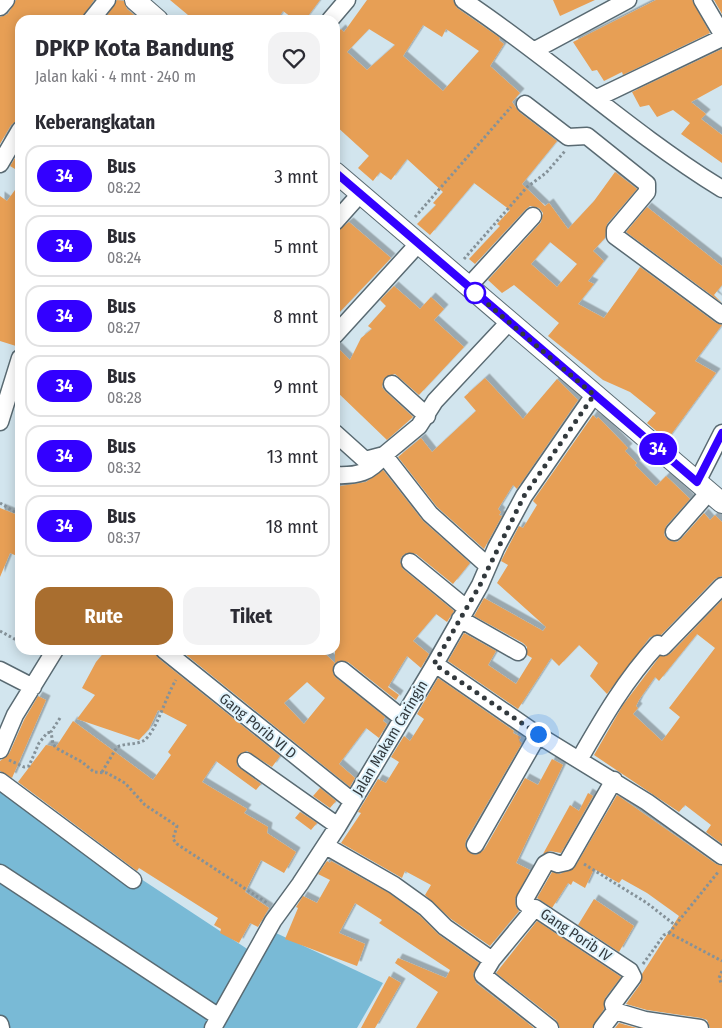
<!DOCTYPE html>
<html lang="id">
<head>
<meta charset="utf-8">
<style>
	:root { --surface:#fff; --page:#f2f2f3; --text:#2b2b33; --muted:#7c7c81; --line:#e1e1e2; --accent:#a96e2f }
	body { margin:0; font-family:"Fira Sans Condensed",sans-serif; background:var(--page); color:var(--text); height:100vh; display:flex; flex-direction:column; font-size:19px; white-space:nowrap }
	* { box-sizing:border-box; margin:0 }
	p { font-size:16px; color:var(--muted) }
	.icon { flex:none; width:28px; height:28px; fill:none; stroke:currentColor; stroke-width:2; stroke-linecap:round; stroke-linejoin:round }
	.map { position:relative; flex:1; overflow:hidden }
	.drawer { position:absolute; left:15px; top:15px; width:325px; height:640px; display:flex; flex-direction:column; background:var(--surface); border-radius:15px; box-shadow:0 2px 12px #0003 }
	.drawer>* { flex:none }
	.badge { padding:0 10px; border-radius:16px; font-size:18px; line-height:32px }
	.you { position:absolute; width:25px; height:25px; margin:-12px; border:4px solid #fff; border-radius:50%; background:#1a73e8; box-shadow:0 0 0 8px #1a73e833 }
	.map>.badge { position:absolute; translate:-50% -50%; box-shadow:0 0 0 2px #fff }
	h2 { padding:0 20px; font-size:19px; line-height:45px }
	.round { display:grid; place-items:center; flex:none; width:52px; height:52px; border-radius:15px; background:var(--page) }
	.overview { display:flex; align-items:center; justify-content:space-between; height:85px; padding:0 20px }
	h1 { font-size:24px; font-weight:700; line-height:38px }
	.cta { display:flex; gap:10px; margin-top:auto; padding:10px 20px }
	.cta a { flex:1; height:58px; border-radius:15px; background:var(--accent); color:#fff; font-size:20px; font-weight:700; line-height:58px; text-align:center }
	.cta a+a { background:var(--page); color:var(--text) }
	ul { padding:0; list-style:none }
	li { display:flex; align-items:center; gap:15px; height:62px; margin:0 10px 8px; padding:0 10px; border:2px solid var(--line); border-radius:15px }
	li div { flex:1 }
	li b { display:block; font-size:19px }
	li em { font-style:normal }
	li .badge { min-width:55px; font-weight:700; text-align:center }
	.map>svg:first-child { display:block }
	.green { fill:#79bad6 }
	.building { fill:#e79f55; fill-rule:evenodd; filter:url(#shadow) }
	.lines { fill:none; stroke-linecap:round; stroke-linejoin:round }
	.minor-casing { stroke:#596a72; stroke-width:19 }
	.major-casing { stroke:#596a72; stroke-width:22 }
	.path { stroke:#859299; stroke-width:3; stroke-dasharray:2.5 2.5; stroke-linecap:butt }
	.minor { stroke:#fff; stroke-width:16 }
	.major { stroke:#fff; stroke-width:20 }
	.line-casing { stroke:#fff; stroke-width:11 }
	.line { stroke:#30f; stroke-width:8 }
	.walk { stroke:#32393d; stroke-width:5; stroke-dasharray:0 9 }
	.stop-dot { fill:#fff; stroke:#30f; stroke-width:2.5 }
	.labels { text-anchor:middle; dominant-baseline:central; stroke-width:4; stroke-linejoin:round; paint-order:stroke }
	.street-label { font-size:15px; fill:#32393d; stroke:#dff3fc }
</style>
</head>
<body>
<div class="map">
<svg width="722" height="1028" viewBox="0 0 722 1028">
	<defs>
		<filter id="shadow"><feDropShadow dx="4.5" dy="-4.5" stdDeviation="0" flood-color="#0004"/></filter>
	</defs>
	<rect width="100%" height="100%" fill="#d2e5ee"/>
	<path class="green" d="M0 786 261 958 276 933 383 983 357 1028H0Z"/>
	<path class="building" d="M16 0H94L81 20H20V118L11 125 0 144V17L8 14Z
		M117 0 124 1 127 9 140 20H104Z
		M170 0H320L305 20H295L283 11 277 20H194Z
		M367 0H453L457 8 500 38 499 40 504 44 490 66 520 93 512 102 519 112 557 141 522 184 545 206 549 203 568 229 594 201 615 172 637 189 607 224 605 238 593 251 604 261 588 281 594 284 578 304 604 318 640 267 716 323 722 325 695 361 716 373 667 440 647 423 656 413 630 392 603 380 548 336 559 323 514 285 502 293 488 280 541 222 543 213 539 208 530 206 526 209 475 264 469 259 500 226 497 224 510 210 474 183 430 235 417 224 436 205 433 203 443 192 407 159 391 180 380 172 373 181 358 168 369 156 335 125V35L341 29 344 32ZM423 25 442 37 446 29 479 51 443 91 403 56ZM369 29 395 45 367 70 347 52ZM550 242 577 264 557 287 531 264Z
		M553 0H595L560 16Z
		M656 0H692L710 33 623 75 622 72 604 81 597 70 592 71 573 42Z
		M714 0H722V14Z
		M722 49V85L691 102 706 114 701 119 722 135V163L681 134 690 123 673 110 657 117 649 105 640 107 632 92Z
		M20 150V172L10 166Z
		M20 183V335L16 346 0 341V196L7 201Z
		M647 207 722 266V285L714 295 722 303 626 232Z
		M349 222 391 258 335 317V233Z
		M394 286 420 309 431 297 444 309 434 320 464 347 419 395 395 374 384 378 382 387 385 391 413 417 387 440 335 390V345L350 360 361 338 372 329 368 326 386 306 380 300Z
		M485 378 523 419 557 379 578 400 517 489 513 485 498 509 501 512 499 515 502 516 484 549 437 507 398 457 421 438 432 452 476 411 464 397Z
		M593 415 597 419 598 417 628 448 625 451 637 463 635 465 656 486 666 476 690 499 666 526 664 535 668 540 677 542 681 539 704 513 710 520 715 515 722 522V576L715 579 661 635 650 637 607 694 590 676 598 663 579 645 559 666 551 658 518 709 448 661 464 633 496 651 488 665 516 684 532 658 527 655V647L523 643 474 616 484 598 543 631 546 627 497 583 508 565 501 561 519 526 523 528 537 505 533 501Z
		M383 470 423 521 470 563 453 584 416 554 407 553 402 556 400 561 403 569 454 611 447 622 436 614 413 641 429 654 421 668 407 656 388 687 399 695 396 700 348 662 339 661 334 664 333 673 335 677 385 717 383 721 387 724 379 738 366 728 339 764 355 778 350 787 180 650H321L335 663V487L366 482ZM307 682 325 698 304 724 284 703Z
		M0 508 20 516V548L17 556 10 553 0 577Z
		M722 600V844L706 832 711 825 685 805 679 812 594 755 623 705 654 664 660 656 670 654ZM697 634 715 648 669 708 680 717 662 741 633 714 638 708 636 706 639 700 655 677 659 681Z
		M106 650H154L158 658 280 756 272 767 247 751 238 756 237 766 261 784 256 790 216 761 202 782 247 809 244 813 268 827 267 833 296 852 284 873 261 860 245 892 269 908 258 927 250 923 239 943 220 933 221 929 214 925 218 918 139 868 137 871 18 782 46 745 56 747 73 721 153 780 171 755 168 752 187 725 158 710 149 729 139 740 77 719 95 695 82 688 96 662Z
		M438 678 514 731 513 733 521 737 519 740 522 743 466 840 465 846 470 853 476 855 484 850 525 778 538 785 552 759 563 765 516 863 530 870 515 899 516 907 519 911 490 946 451 919 425 895 431 885 405 871 402 878 341 843 361 813 358 812 378 779 386 783 399 762 391 757 404 736 410 741 424 719 417 714Z
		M38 696 46 700 12 778 0 771V761L9 754 24 720Z
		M320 788 336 801 330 808 313 796Z
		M588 793 593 796 561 853 550 851 543 854 570 805 579 811Z
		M617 795 716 864 722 866V1028H710L707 1020 701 1018 647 1010 626 1004 641 983 642 974 679 916 647 893 622 879 619 883 594 869 585 888 573 881 571 885 568 883 552 908 537 898 552 872 560 874 575 867Z
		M300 812 317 823 311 830 295 818Z
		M327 861 330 863 331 861 389 893 420 916 439 935 479 963 473 974 476 983 534 1028H416L438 992 395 963 398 958 446 978 450 970 379 923 382 920 355 903 339 933 365 944 357 966 285 939 298 908 296 907 303 896 317 903 330 880 318 874Z
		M594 899 634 926 619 952 578 925Z
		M537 921 621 977 605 998 604 1009 592 1028H560L556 1020 496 973Z
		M389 976 401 983 375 1028H361Z
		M619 1023 637 1028H615Z"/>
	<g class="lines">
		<defs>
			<path id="minor" d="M463 0C552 59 631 133 722 189
				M702 0 722 34
				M0 7 6 0
				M91 20 107 0
				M330 20 347 0
				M535 50 628 0
				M597 98 722 38
				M525 104 568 137 587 136 647 184V192L615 230V236L722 315
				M0 164 20 130
				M335 222 360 194
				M468 287 533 216
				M335 335 418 244
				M392 384 427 416
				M0 422 20 358
				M335 433 365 460 384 455 419 426 435 401 509 322
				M335 475C358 476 370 473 384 455L430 514 488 566
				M697 482 722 433
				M674 532 709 492
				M410 562 466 608
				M460 619 518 652
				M164 650 352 801
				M435 664 538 735 647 802 722 856
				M0 670 33 687
				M342 670 402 718
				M0 750 15 715 55 650
				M579 760C603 718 625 680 658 644L663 647 722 586
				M246 761 338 826
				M0 781 133 880
				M475 845 538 735
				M326 846 394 885 426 908 445 927 492 960
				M0 873 219 1017
				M533 909 525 903V899L545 864 550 861 558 864 567 862 614 780
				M0 1024 1 1028
				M213 1028 273 921 300 884 338 826 435 664 480 585 496 548 524 496 594 395
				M550 1028 483 975 492 960 535 908 630 971 633 977 613 1004 615 1011 645 1020 700 1028
				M602 1028 615 1011"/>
			<path id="major" d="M135 0 158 20
				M335 172 722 503"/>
		</defs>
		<use href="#minor" class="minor-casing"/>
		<use href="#major" class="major-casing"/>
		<path class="path" d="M415 217 511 107
			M464 259 527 187 546 173 565 151
			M0 503 20 515
			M0 631 20 642
			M60 718 51 732 53 744 56 748 82 762 94 772 107 773 125 783 145 805 177 826 173 839 177 844 267 903
			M9 760 24 767 29 766 39 743 47 733 51 732
			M102 772 117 747C125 743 135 745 143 741 156 734 166 695 176 680
			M584 864 647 903 675 925
			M669 933 719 871
			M643 964 664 935 669 933 722 961
			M722 971 719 978 722 985"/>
		<use href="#minor" class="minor"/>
		<use href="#major" class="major"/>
	</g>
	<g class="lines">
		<defs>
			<path id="line" d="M335 172 697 482 722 433"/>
		</defs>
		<use href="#line" class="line-casing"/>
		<use href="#line" class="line"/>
		<path class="walk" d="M475 293 594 395 524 496 480 585 434 664 538 734"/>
	</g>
	<circle class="stop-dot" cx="475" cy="293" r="10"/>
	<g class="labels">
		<g class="street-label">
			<text transform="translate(258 726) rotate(39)">Gang Porib VI D</text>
			<text transform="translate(390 738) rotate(-59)">Jalan Makam Caringin</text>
			<text transform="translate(576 935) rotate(34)">Gang Porib IV</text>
		</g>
	</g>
</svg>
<div class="you" style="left:538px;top:734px"></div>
<b class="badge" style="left:658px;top:449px;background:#30f;color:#fff">34</b>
<section class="drawer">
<div class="overview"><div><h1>DPKP Kota Bandung</h1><p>Jalan kaki · 4 mnt · 240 m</p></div><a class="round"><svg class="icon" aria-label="heart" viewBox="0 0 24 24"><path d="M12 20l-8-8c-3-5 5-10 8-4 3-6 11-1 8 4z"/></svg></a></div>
<h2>Keberangkatan</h2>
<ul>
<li><span class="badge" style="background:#30f;color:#fff">34</span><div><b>Bus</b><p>08:22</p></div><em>3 mnt</em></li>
<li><span class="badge" style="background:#30f;color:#fff">34</span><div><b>Bus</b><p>08:24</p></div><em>5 mnt</em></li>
<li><span class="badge" style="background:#30f;color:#fff">34</span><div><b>Bus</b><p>08:27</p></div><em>8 mnt</em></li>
<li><span class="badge" style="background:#30f;color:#fff">34</span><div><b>Bus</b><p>08:28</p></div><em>9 mnt</em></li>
<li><span class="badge" style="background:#30f;color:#fff">34</span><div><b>Bus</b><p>08:32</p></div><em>13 mnt</em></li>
<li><span class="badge" style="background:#30f;color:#fff">34</span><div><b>Bus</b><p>08:37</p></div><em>18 mnt</em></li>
</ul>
<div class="cta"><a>Rute</a><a>Tiket</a></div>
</section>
</div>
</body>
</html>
